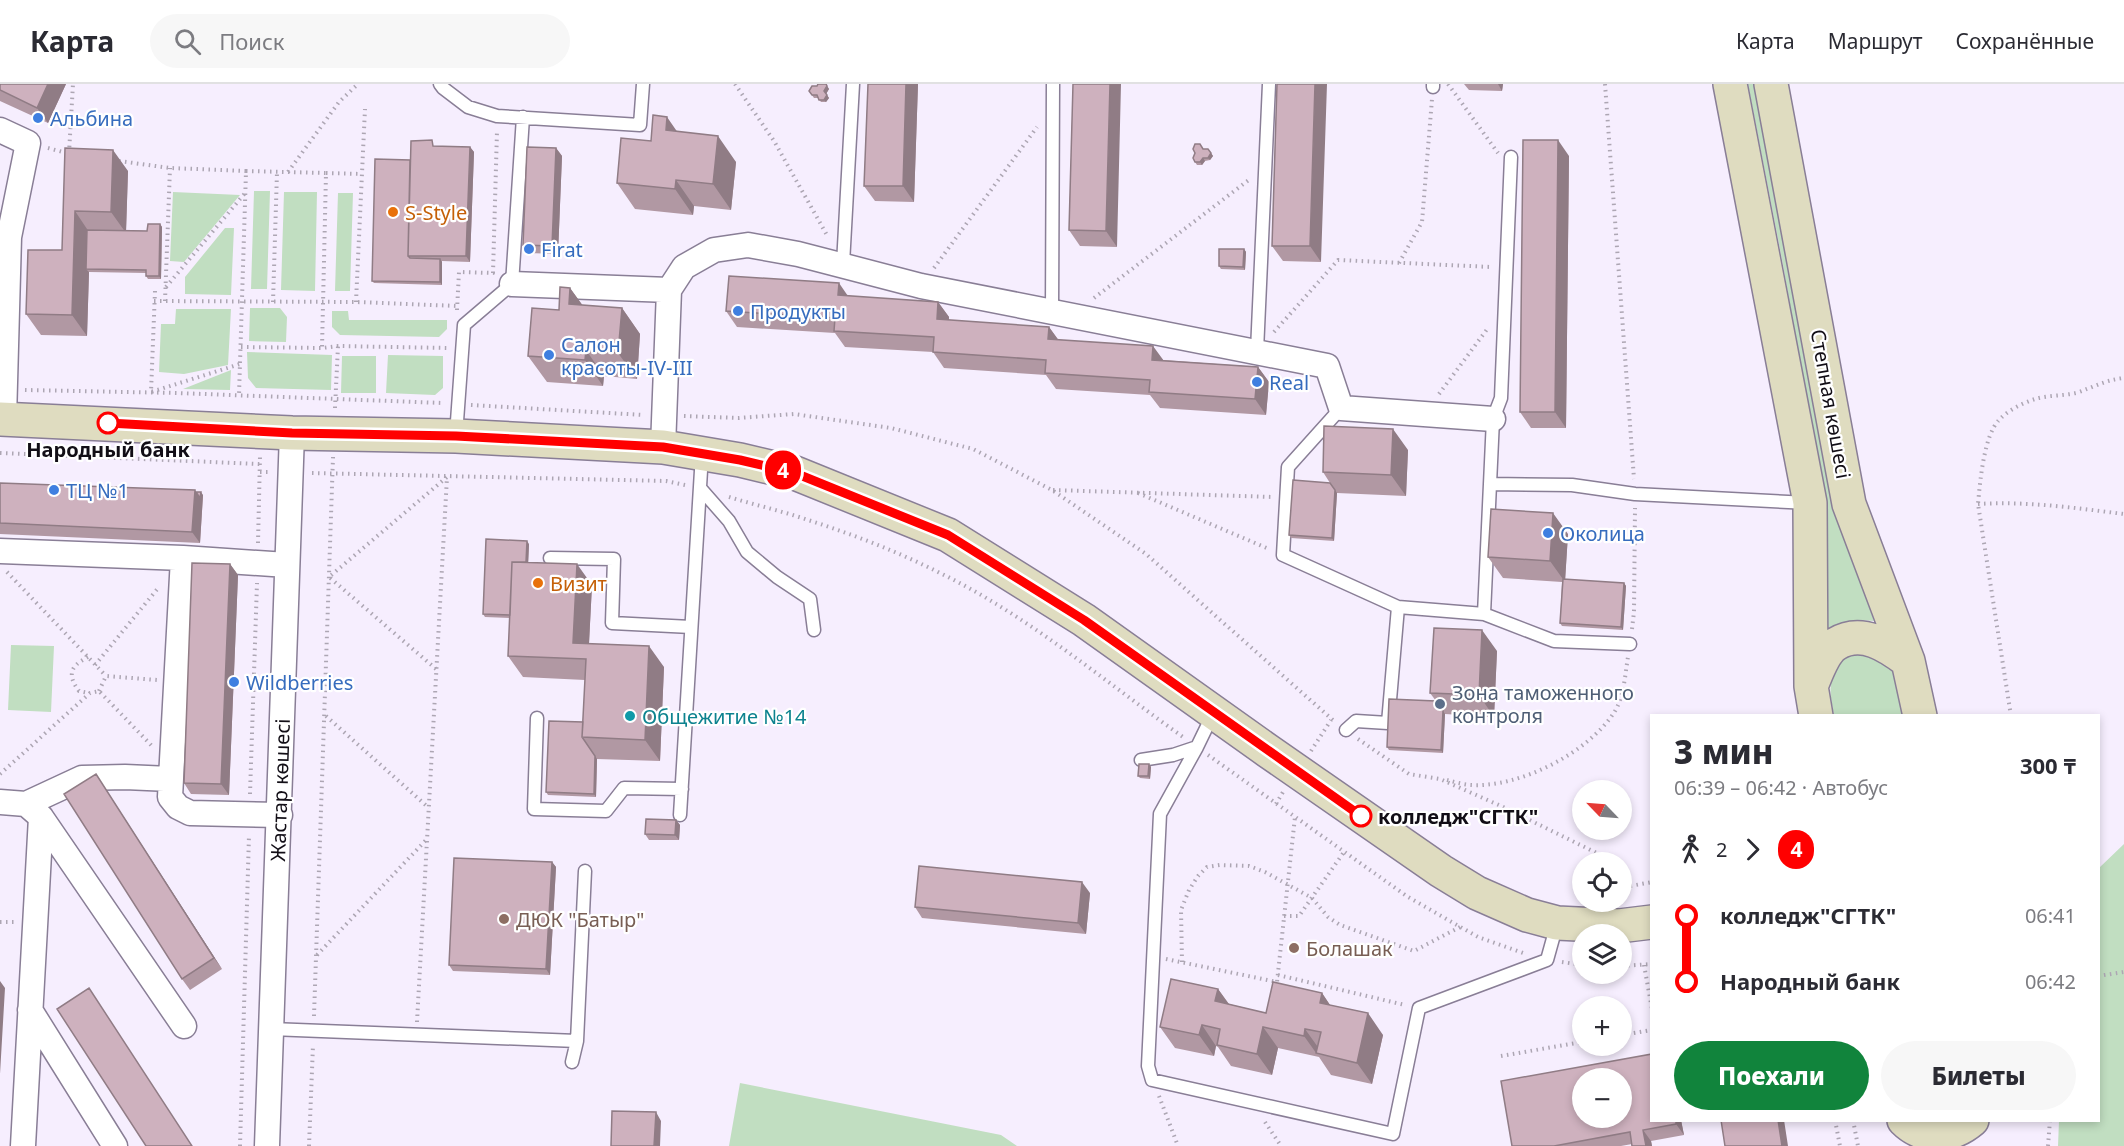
<!DOCTYPE html>
<html lang="ru">
<head>
<meta charset="utf-8">
<style>
	:root { --surface:#fff; --page:#f7f7f7; --text:#2b2b33; --muted:#7c7c81; --line:#e1e1e2; --accent:#11843c }
	body { margin:0; font-family:"Noto Sans",sans-serif; background:var(--page); color:var(--text); height:100vh; display:flex; flex-direction:column; font-size:22px; white-space:nowrap }
	* { box-sizing:border-box; margin:0 }
	p { font-size:20px; color:var(--muted) }
	.icon { flex:none; width:33px; height:33px; fill:none; stroke:currentColor; stroke-width:2; stroke-linecap:round; stroke-linejoin:round }
	.map { position:relative; flex:1; overflow:hidden }
	.details { position:absolute; left:1650px; top:630px; width:450px; height:408px; display:flex; flex-direction:column; background:var(--surface); border-radius:0px; box-shadow:0 3px 9px #0003 }
	.details>* { flex:none }
	.badge { padding:0 12px; border-radius:20px; font-size:21px; line-height:39px }
	.needle { width:39px; rotate:295deg }
	.controls { position:absolute; left:1572px; top:696px; display:grid; gap:12px }
	.controls a { display:grid; place-items:center; width:60px; height:60px; border-radius:50%; background:var(--surface); box-shadow:0 3px 9px #0003; font-size:30px }
	.map>.badge { position:absolute; translate:-50% -50%; box-shadow:0 0 0 3px #fff }
	.legs { display:flex; align-items:center; gap:9px; height:66px; padding:0 24px; font-size:20px }
	.legs p { margin-inline-start:auto }
	.summary { display:flex; align-items:center; justify-content:space-between; height:102px; padding:0 24px }
	h1 { font-size:33px; font-weight:800; line-height:45px }
	.cta { display:flex; gap:12px; margin-top:auto; padding:12px 24px }
	.cta a { flex:1; height:69px; border-radius:36px; background:var(--accent); color:#fff; font-size:24px; font-weight:800; line-height:69px; text-align:center }
	.cta a+a { background:var(--page); color:var(--text) }
	ul { padding:0 24px; list-style:none }
	li { display:flex; align-items:center; gap:21px; height:66px; font-size:22px }
	li i { display:grid; place-items:center; width:9px; height:100%; margin:0 8px; background:currentColor }
	li i::after { content:''; width:15px; height:15px; margin:-8px; border:4px solid; border-radius:50%; background:var(--surface) }
	li p { margin-inline-start:auto }
	li:first-child i { background:linear-gradient(#0000 50%,currentColor 0) }
	li:last-child i { background:linear-gradient(currentColor 50%,#0000 0) }
	header { display:flex; align-items:center; gap:36px; box-sizing:border-box; height:84px; padding:0 30px; background:var(--surface); border-bottom:2px solid var(--line) }
	header strong { font-size:28px }
	nav { display:flex; gap:33px; margin-inline-start:auto; font-size:21px }
	.search { width:420px; height:54px; background:var(--page); display:flex; align-items:center; gap:15px; box-sizing:border-box; padding:0 21px; border-radius:33px; color:var(--muted); font-size:22px }
	.map>svg:first-child { display:block }
	.green { fill:#c1dec1 }
	.lines { fill:none; stroke-linecap:round; stroke-linejoin:round }
	.lane-casing { stroke:#897e96; stroke-width:15 }
	.street-casing { stroke:#897e96; stroke-width:27 }
	.secondary-casing { stroke:#897e96; stroke-width:36 }
	.path { stroke:#ada6b3; stroke-width:4; stroke-dasharray:1.5 4.5; stroke-linecap:butt }
	.lane { stroke:#fff; stroke-width:12 }
	.street { stroke:#fff; stroke-width:24 }
	.secondary { stroke:#dfdcc0; stroke-width:33 }
	.wall { fill:#b198a3 }
	.shaded-wall { fill:#907c85 }
	.building { fill:#ceb1be; stroke:#907c85; stroke-width:1.5; fill-rule:evenodd }
	.line-1-casing { stroke:#fff; stroke-width:14 }
	.line-1 { stroke:#f00; stroke-width:9 }
	.shop-dot { fill:#3f7fe0; stroke:#fff; stroke-width:2 }
	.food-dot { fill:#e8710a; stroke:#fff; stroke-width:2 }
	.stop-1-dot { fill:#fff; stroke:#f00; stroke-width:3 }
	.service-dot { fill:#5c6f8a; stroke:#fff; stroke-width:2 }
	.culture-dot { fill:#0f9aa8; stroke:#fff; stroke-width:2 }
	.education-dot { fill:#8d6e63; stroke:#fff; stroke-width:2 }
	.labels { text-anchor:middle; dominant-baseline:central; stroke-width:4.5; stroke-linejoin:round; paint-order:stroke }
	.shop-label { font-size:20px; fill:#366cbe; stroke:#fff; text-anchor:start }
	.food-label { font-size:20px; fill:#c56008; stroke:#fff; text-anchor:start }
	.street-label { font-size:20px; fill:#120e16; stroke:#fff }
	.stop-label { font-size:20px; font-weight:bold; fill:#120e16; stroke:#fff }
	.service-label { font-size:20px; fill:#4e5e75; stroke:#fff; text-anchor:start }
	.culture-label { font-size:20px; fill:#0d838f; stroke:#fff; text-anchor:start }
	.education-label { font-size:20px; fill:#785e54; stroke:#fff; text-anchor:start }
</style>
</head>
<body>
<header>
<strong>Карта</strong>
<div class="search"><svg class="icon" aria-label="search" viewBox="0 0 24 24"><circle cx="10" cy="10" r="6"/><path d="M15 15l6 6"/></svg>Поиск</div>
<nav><a>Карта</a><a>Маршрут</a><a>Сохранённые</a></nav>
</header>
<div class="map">
<svg width="2124" height="1062" viewBox="0 0 2124 1062">
	<rect width="100%" height="100%" fill="#f6eefe"/>
	<path class="green" d="M1748 0H1758L1837 431 1874 537C1855 535 1843 537 1827 545V434L1783 181Z
		M254 107H270L267 205H251Z
		M173 108 240 111 184 178 170 177Z
		M284 108H317L315 207 281 206Z
		M338 109H353L350 207H335Z
		M225 144H234L231 211 185 210V193Z
		M250 224H280L287 233 286 258 249 257Z
		M176 225H231L228 281 184 290 159 288 161 240H175Z
		M332 227H348L349 236H447V245L439 253 340 251 332 243Z
		M247 268 332 271 331 306 256 304 248 294Z
		M388 271 443 272V304L435 311 386 309Z
		M342 272H376V309H341Z
		M231 286 230 306 183 305Z
		M11 561 54 562 51 628 8 626Z
		M1861 569 1877 571 1895 588 1903 631H1834C1829 604 1827 597 1845 573Z
		M2124 760V1062H2058L2059 1037 2098 1036 2099 784Z
		M740 999 1001 1051 1017 1062H729Z"/>
	<g class="lines">
		<defs>
			<path id="lane" d="M440 0 443 4 468 23 497 32 640 41 643 0
				M1433 3V0
				M1511 73 1501 314 1493 335 1490 400 1572 401 1635 410 1809 419
				M843 180 853 0
				M1052 228 1053 0
				M1257 267 1269 0
				M1341 324 1288 383 1283 471 1398 523 1484 530 1490 400
				M456 351 464 241 512 200 523 33
				M700 404 729 437 747 468 777 493 810 515 814 546
				M550 474 614 475 612 539 691 543
				M1484 530 1554 557 1630 560
				M1213 630 1197 663 1160 730 1148 982 1152 996 1393 1050 1419 924 1547 876 1557 840
				M537 634 534 725 606 727 624 704 682 705
				M1346 646 1356 637 1388 639 1398 523
				M1141 676 1173 671 1197 663
				M680 731 702 370
				M271 945 577 957 572 978
				M577 957 585 787"/>
			<path id="street" d="M0 46 28 59 9 153
				M0 153H9L4 335
				M512 200 669 206 684 183 714 166 748 161 798 170 921 202 1327 282 1341 324 1493 335
				M663 363 669 206
				M0 467 183 474 287 481
				M183 474 170 713 178 723 190 729 280 731
				M0 718 26 720 82 694 125 693 170 695
				M41 733 184 942
				M30 926 115 1062
				M23 1062 41 733 26 720
				M267 1062 292 349"/>
			<path id="secondary" d="M1730 0 1810 419 1811 602 1816 632
				M1771 0 1849 420 1908 577 1920 632
				M0 335 292 349 456 352 663 363 740 376 795 389 948 451 1084 536 1268 667 1441 787 1477 809 1527 831 1557 839 1619 842 1652 838
				M1812 600C1817 588 1824 567 1836 560 1862 544 1888 562 1908 577
				M1904 1036C1924 1056 1952 1053 1972 1036"/>
		</defs>
		<use href="#lane" class="lane-casing"/>
		<use href="#street" class="street-casing"/>
		<use href="#secondary" class="secondary-casing"/>
		<path class="path" d="M735 0 774 57 828 153
			M1448 0 1498 69
			M1605 0 1634 395
			M48 64 70 70
			M69 69 73 0
			M119 77 170 84 246 87 239 311
			M246 87 326 89 322 264 338 262 449 264
			M288 88 339 18 358 0
			M326 89 362 90
			M1399 179 1422 138 1432 15
			M934 184 1037 43
			M166 203 246 108
			M155 207 151 308 240 280
			M1094 214 1250 95
			M154 217 356 218 458 222
			M165 217 170 84
			M273 218 277 88
			M356 218 365 25
			M457 226 459 188 493 189 497 47
			M1274 248 1338 176 1491 183
			M241 263 322 264
			M25 306 177 309 443 319
			M1439 310 1488 244
			M471 321 644 331
			M335 324 338 262
			M684 332 738 334 794 330 891 344 973 365 1052 406 1146 470 1335 638
			M0 369 260 380
			M260 388H271
			M312 389 666 397 685 401
			M1053 406 1273 413
			M1138 409 1269 465
			M729 413C755 421 782 427 808 436 852 450 896 467 938 488 1027 531 1103 596 1183 653
			M1978 420C2027 417 2076 424 2124 430
			M258 459 260 373
			M7 488 106 592
			M1632 545 1634 528 1635 424
			M88 573C70 582 67 591 79 607L89 609
			M95 581 159 503
			M436 585 329 493 447 393
			M99 607 106 592 157 596
			M326 632 429 724
			M2011 632 1978 420C1980 398 1984 351 1999 336 2008 326 2023 319 2035 315 2048 311 2063 312 2076 309 2094 303 2105 296 2124 294
			M1358 655 1409 690 1440 695 1501 722 1615 778
			M1311 667 1331 636
			M1208 671 1408 813 1478 853 1523 869
			M0 690 90 609 99 607 152 662
			M1447 696C1454 698 1462 700 1470 701 1519 704 1589 669 1615 627 1624 612 1625 591 1628 573
			M250 710 257 499
			M1276 720 1283 708
			M1622 791 1625 803 1652 798
			M1284 832H1299L1344 768
			M0 838H14
			M317 871 427 755
			M1166 875 1277 898 1295 733
			M1182 878 1181 826 1189 806 1198 792 1207 783 1220 781 1249 782 1265 788 1312 814 1328 833 1340 841 1414 867 1460 843
			M1562 878 1582 881
			M1644 881 1652 925
			M1622 882 1652 880
			M1278 891 1405 921
			M2098 892 2124 888
			M314 932 333 373
			M417 938 447 393
			M1622 951 1652 946
			M1501 972 1582 958
			M1159 1012 1178 1062
			M1835 1036 1840 1062
			M1853 1036 1858 1062
			M1265 1038 1281 1062
			M240 1062 249 751
			M309 1062 313 961
			M2048 1062 2050 1036"/>
		<use href="#lane" class="lane"/>
		<use href="#street" class="street"/>
		<use href="#secondary" class="secondary"/>
	</g>
	<path class="wall" d="M0 0H66L48 39 0 17Z
		M826 0 829 5 826 10 829 14 826 18H821L818 14H814L809 7 817 2Z
		M868 0H918L914 118 875 117 864 102Z
		M1073 0 1117 163 1080 162 1069 146Z
		M1277 0 1321 178 1283 177 1272 162Z
		M1464 0H1503L1502 7 1469 6Z
		M677 48 736 78 731 126 694 122 693 131 635 125 617 99 651 57Z
		M436 62 470 63 474 68 470 178 442 177V201L374 199 372 197 410 76Z
		M65 64 128 87 126 146 147 147 160 140 162 143 161 195H148L146 192V189L89 188 87 252 41 251 26 230 62 166Z
		M556 64 562 72 558 170 528 169 523 161Z
		M1203 65H1208L1213 72 1210 76 1205 77 1202 81H1197L1195 78Z
		M1569 72 1566 344H1531L1520 328Z
		M1244 165 1246 168 1245 186 1221 185 1219 182Z
		M570 204 582 221 622 224 640 250 637 295 604 292 603 302 547 298 528 272 559 226Z
		M848 212 938 218 949 233V236L1049 243 1058 256 1163 276 1258 283 1269 298 1266 331 1160 324 1150 311 1056 305 1046 291 944 284 933 268 845 263 835 249 737 243 726 227Z
		M1408 366 1406 412 1337 409 1334 457 1291 454 1289 451 1330 399 1323 388Z
		M0 399 196 408 203 411 200 459 0 450Z
		M1568 450 1565 496 1624 499 1626 502 1623 546 1562 542 1560 539 1562 498 1503 494 1488 473Z
		M529 460 528 478 592 501 589 559 664 583 660 677 597 675 596 713 548 711 546 708 583 638 585 596 523 593 508 572 510 534 485 533 483 530Z
		M230 480 238 491 229 711 191 710 184 699Z
		M1497 567 1494 633 1445 630 1443 669 1389 666 1387 663 1436 617 1430 609Z
		M1149 680 1151 683 1150 695 1140 694 1138 692Z
		M96 690 222 885 190 906 182 895Z
		M676 736 680 741 679 756H649L645 750Z
		M552 778 556 783 550 891 453 887 449 881Z
		M1090 809 1086 850 922 834 915 823Z
		M1218 905 1229 920 1266 929 1322 909 1330 921 1383 951 1372 1000 1331 991 1319 973 1278 964 1272 991 1231 982 1218 963 1216 962 1214 972 1175 964 1160 943Z
		M1681 1036 1684 1051 1651 1057 1652 1062H1632V1060L1621 1062H1512Z"/>
	<path class="shaded-wall" d="M48 0H66L48 39 37 24Z
		M906 0H918L914 118 903 102Z
		M1110 0H1121L1117 163 1106 147Z
		M1315 0H1327L1321 178 1310 162Z
		M1498 0H1503L1502 7Z
		M827 2 829 5 826 10 824 7Z
		M827 11 829 14 826 18 824 16Z
		M667 33 685 59 666 46Z
		M718 52 736 78 731 126 713 100Z
		M1558 56 1569 72 1566 344 1555 328Z
		M470 63 474 68 470 178 466 172Z
		M556 64 562 72 558 170 552 162Z
		M113 66 128 87 126 149 111 128Z
		M1211 69 1213 72 1210 76 1208 74Z
		M1203 74 1205 77 1202 81 1200 78Z
		M676 96 694 122 693 131 675 105Z
		M75 127 89 148 86 185 89 188 87 252 72 231Z
		M160 140 162 143 161 195 159 192Z
		M1244 165 1246 168 1245 186 1243 183Z
		M440 175 442 178V201L440 198Z
		M839 199 850 215 838 211Z
		M570 204 589 230 569 220Z
		M938 218 949 233 948 251 937 235Z
		M622 224 640 250 637 295 618 269Z
		M1049 243 1060 258 1048 255Z
		M1153 262 1164 277 1152 276Z
		M586 266 604 292 603 302 585 276Z
		M1258 283 1269 298 1266 331 1255 315Z
		M1393 345 1408 366 1406 412 1391 391Z
		M195 406 200 414 201 408 203 411 200 459 192 448Z
		M1335 406 1337 409 1334 457 1332 454Z
		M1553 429 1568 450 1565 498 1550 477Z
		M527 457 529 460 526 534 524 532Z
		M230 480 238 491 229 711 221 700Z
		M577 480 592 501 588 579 573 559Z
		M1624 499 1626 502 1623 546 1621 543Z
		M1482 546 1497 567 1494 633 1479 611Z
		M649 562 664 583 660 677 645 656Z
		M1443 627 1445 630 1443 669 1441 666Z
		M595 672 597 675 596 713 594 710Z
		M1149 680 1151 683 1150 695 1148 692Z
		M96 690 103 701 222 885 214 874Z
		M676 736 680 741 679 756 675 751Z
		M552 778 556 783 550 891 546 885Z
		M1082 798 1090 809 1086 850 1078 839Z
		M0 897 5 904 0 990Z
		M1218 905 1233 926 1215 917Z
		M1322 909 1336 930 1320 919Z
		M1368 929 1383 951 1372 1000 1357 979Z
		M1202 941 1216 962 1214 972 1199 951Z
		M1263 943 1278 964 1272 991 1257 970Z
		M1305 945 1320 966 1316 969 1319 973 1304 952Z
		M656 1028 661 1037 660 1062H654Z
		M1676 1036H1681L1684 1051 1676 1040Z
		M1778 1036H1784L1788 1062H1782Z
		M1643 1046 1651 1057 1652 1062H1646Z"/>
	<path class="building" d="M0 0H48L37 24 0 6Z
		M818 0H826L827 2 824 7 827 11 824 16H819L817 11H812L809 7 812 2H817Z
		M868 0H906L903 102H864Z
		M1073 0H1110L1106 147 1069 146Z
		M1277 0H1315L1310 162H1272Z
		M653 31 667 33 666 46 718 52 713 100 676 96 675 105 617 99 621 54 651 57Z
		M432 56 433 62 470 63 466 172H408L411 57Z
		M1523 56H1558L1555 328H1520Z
		M1195 60H1200L1203 65H1208L1211 69 1208 74H1203L1200 78H1195L1193 74 1195 69 1193 65Z
		M527 63 556 64 552 162 523 161Z
		M65 64 113 66 111 128 75 127 72 231 26 230 28 166H62Z
		M375 75 410 76 408 172 410 174 440 175V198L372 197Z
		M148 140H160L159 192H146V186L86 185 87 146 147 147Z
		M1219 165H1244L1243 183 1219 182Z
		M729 192 839 199 838 211 938 218 937 235 1049 243 1048 255 1153 262 1152 276 1258 283 1255 315 1149 308 1150 296 1045 289 1046 276 933 268 934 253 834 247 835 234 726 227Z
		M560 203 570 204 569 220 622 224 618 269 586 266 585 276 528 272 532 224 559 226Z
		M1324 342 1393 345 1391 391 1323 388Z
		M1293 396 1330 399 1335 406 1332 454 1289 451Z
		M0 399 195 406 192 448 0 439Z
		M196 408H201L200 414Z
		M1491 425 1553 429 1550 477 1488 473Z
		M486 455 527 457 526 478H512L510 531 483 530Z
		M512 478 577 480 573 559 649 562 645 656 582 653 586 575 508 572Z
		M192 479 230 480 221 700 184 699Z
		M1563 495 1624 499 1621 543 1560 539Z
		M1434 544 1482 546 1479 611 1430 609Z
		M1389 615 1436 617 1443 627 1441 666 1387 663Z
		M549 637 583 638 582 653 595 672 594 710 546 708Z
		M1139 680H1149L1148 692H1138Z
		M96 690 214 874 182 895 64 710Z
		M646 735 676 736 675 751 645 750Z
		M454 774 552 778 546 885 449 881Z
		M919 782 1082 798 1078 839 915 823Z
		M1171 895 1218 905 1215 917 1266 929 1273 898 1322 909 1320 919 1368 929 1357 979 1316 969 1321 948 1305 945 1304 952 1263 943 1257 970 1217 961 1220 945 1202 941 1199 951 1160 943Z
		M89 904 192 1062H146L57 925Z
		M1652 970V1036H1676V1040L1643 1046 1646 1062H1632L1630 1048 1554 1062H1512L1501 997ZM1582 994H1622V1034H1582Z
		M612 1027 656 1028 654 1062H611Z
		M1721 1036H1778L1782 1062H1725Z"/>
	<g class="lines">
		<defs>
			<path id="line-1" d="M108 339 292 349 456 352 663 363 740 376 795 389 948 451 1084 536 1361 732"/>
		</defs>
		<use href="#line-1" class="line-1-casing"/>
		<use href="#line-1" class="line-1"/>
	</g>
	<g class="shop-dot">
		<circle cx="38" cy="34" r="6"/>
		<circle cx="529" cy="165" r="6"/>
		<circle cx="738" cy="227" r="6"/>
		<circle cx="549" cy="271" r="6"/>
		<circle cx="1257" cy="298" r="6"/>
		<circle cx="54" cy="406" r="6"/>
		<circle cx="1548" cy="449" r="6"/>
		<circle cx="234" cy="598" r="6"/>
	</g>
	<g class="food-dot">
		<circle cx="393" cy="128" r="6"/>
		<circle cx="538" cy="499" r="6"/>
	</g>
	<g class="stop-1-dot">
		<circle cx="108" cy="339" r="10"/>
		<circle cx="1361" cy="732" r="10"/>
	</g>
	<circle class="service-dot" cx="1440" cy="620" r="6"/>
	<circle class="culture-dot" cx="630" cy="632" r="6"/>
	<g class="education-dot">
		<circle cx="504" cy="835" r="6"/>
		<circle cx="1294" cy="864" r="6"/>
	</g>
	<g class="labels">
		<g class="shop-label">
			<text x="50" y="34">Альбина</text>
			<text x="541" y="165">Firat</text>
			<text x="750" y="227">Продукты</text>
			<text x="561" y="260">Салон<tspan x="561" dy="23">красоты-IV-III</tspan></text>
			<text x="1269" y="298">Real</text>
			<text x="66" y="406">ТЦ №1</text>
			<text x="1560" y="449">Околица</text>
			<text x="246" y="598">Wildberries</text>
		</g>
		<g class="food-label">
			<text x="405" y="128">S-Style</text>
			<text x="550" y="499">Визит</text>
		</g>
		<g class="street-label">
			<text transform="translate(1831 320) rotate(80)">Степная көшесі</text>
			<text transform="translate(280 706) rotate(-88)">Жастар көшесі</text>
		</g>
		<g class="stop-label">
			<text x="108" y="365">Народный банк</text>
			<text x="1378" y="732" text-anchor="start">колледж"СГТК"</text>
		</g>
		<g class="service-label">
			<text x="1452" y="608">Зона таможенного<tspan x="1452" dy="23">контроля</tspan></text>
		</g>
		<g class="culture-label">
			<text x="642" y="632">Общежитие №14</text>
		</g>
		<g class="education-label">
			<text x="516" y="835">ДЮК "Батыр"</text>
			<text x="1306" y="864">Болашак</text>
		</g>
	</g>
</svg>
<div class="controls">
<a><svg class="needle" viewBox="-14 -14 28 28"><path d="M0-13l5 13h-10z" fill="#e53935"/><path d="M0 13l5-13h-10z" fill="#7c7c81"/></svg></a>
<a><svg class="icon" aria-label="locate" viewBox="0 0 24 24"><circle cx="12" cy="12" r="6"/><path d="M12 2v4M12 18v4M2 12h4M18 12h4"/></svg></a>
<a><svg class="icon" aria-label="layers" viewBox="0 0 24 24"><path d="M12 4l9 5-9 5-9-5zM3 14l9 5 9-5"/></svg></a>
<a>+</a>
<a>−</a>
</div>
<b class="badge" style="left:783px;top:386px;background:#f00;color:#fff">4</b>
<section class="details">
<div class="summary"><div><h1>3 мин</h1><p>06:39 – 06:42 · Автобус</p></div><b>300 ₸</b></div>
<div class="legs"><svg class="icon" aria-label="walk" viewBox="0 0 24 24"><circle cx="13" cy="4" r="2"/><path d="M13 8l-2 6 4 7M11 14l-3 7M7 12l3-4h3l4 4"/></svg>2<svg class="icon" aria-label="forward" viewBox="0 0 24 24"><path d="M9 5l7 7-7 7"/></svg><b class="badge" style="background:#f00;color:#fff">4</b></div>
<ul>
<li><i style="color:#f00"></i><b>колледж&quot;СГТК&quot;</b><p>06:41</p></li>
<li><i style="color:#f00"></i><b>Народный банк</b><p>06:42</p></li>
</ul>
<div class="cta"><a>Поехали</a><a>Билеты</a></div>
</section>
</div>
</body>
</html>
